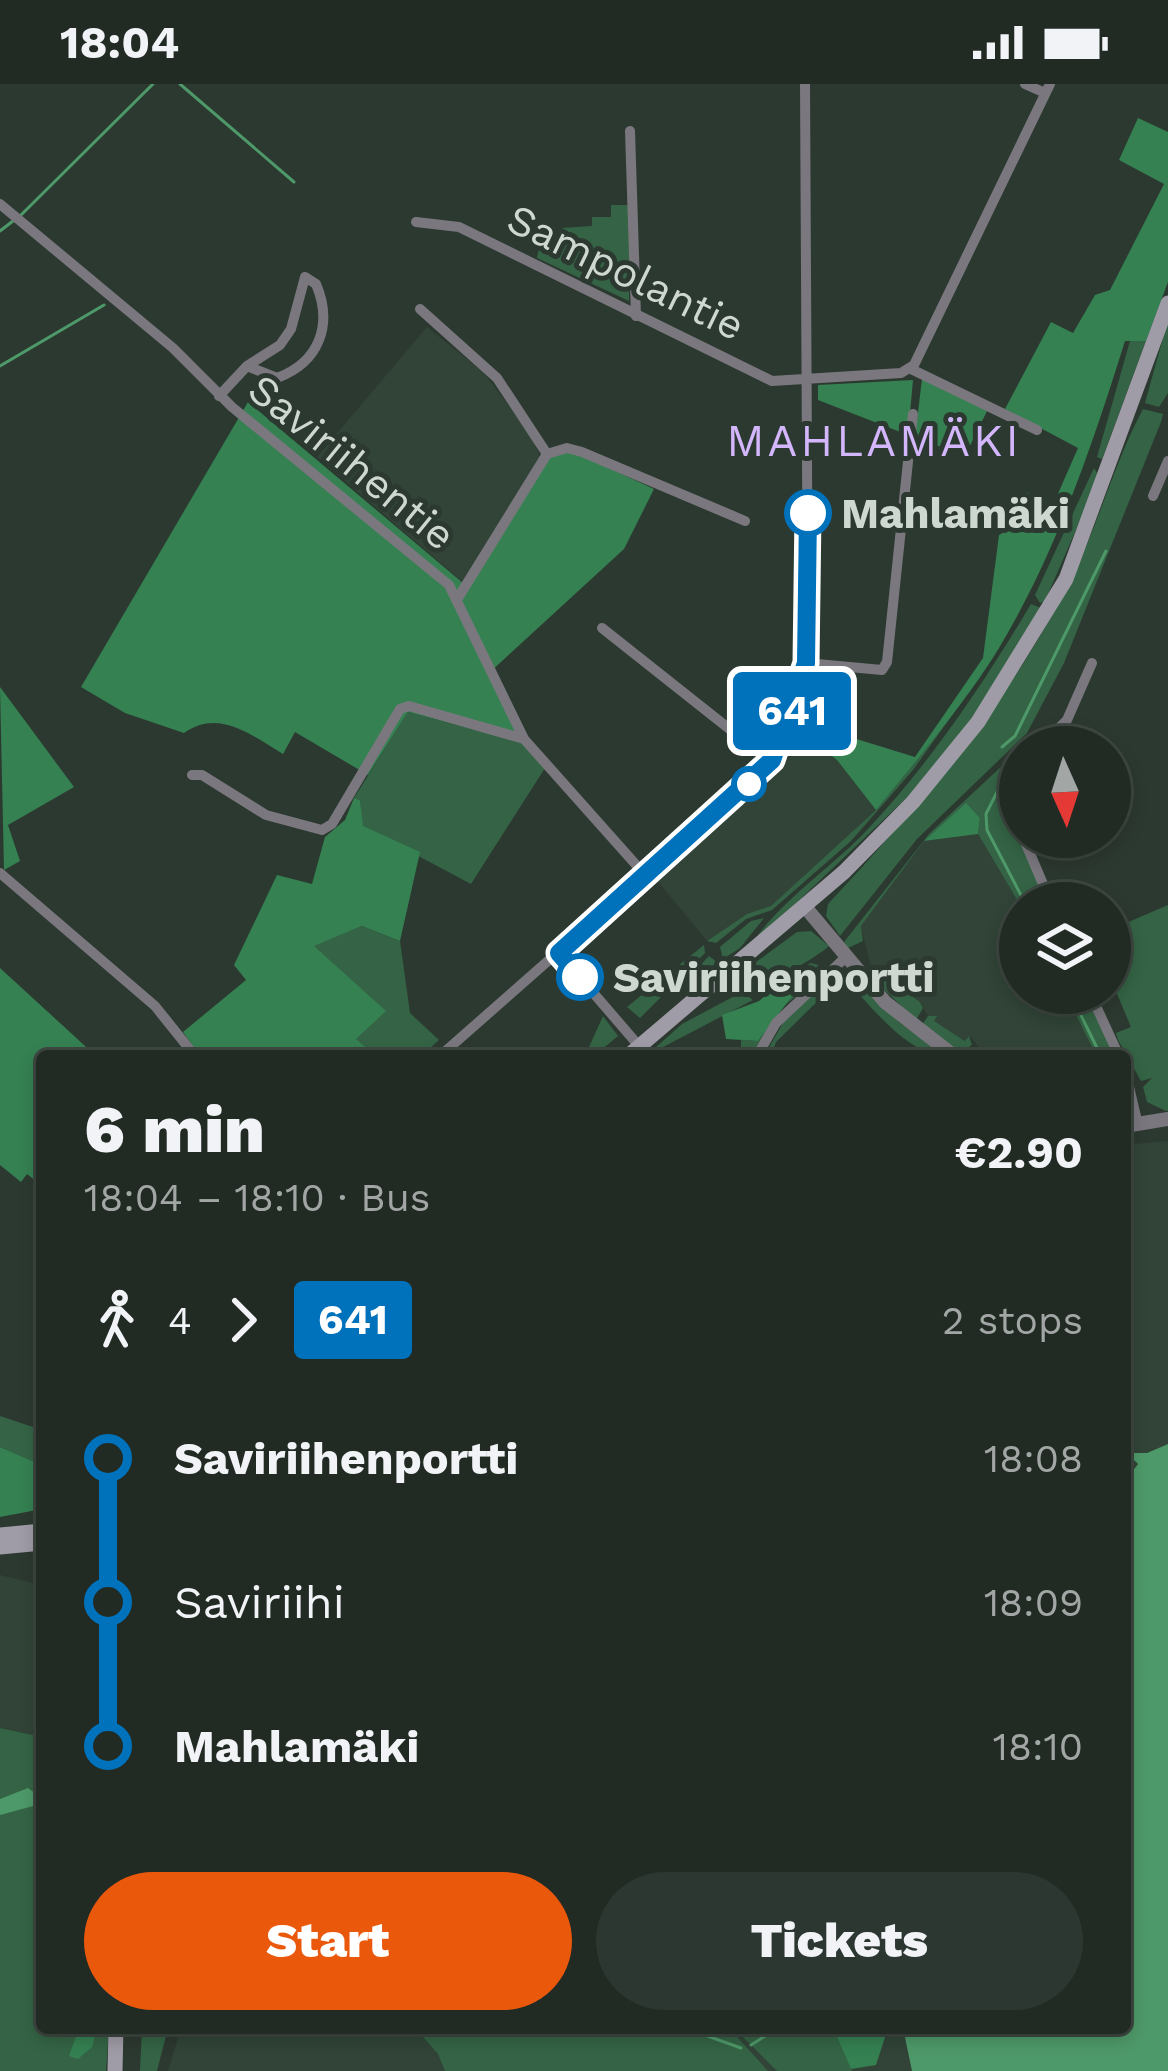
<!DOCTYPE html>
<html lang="en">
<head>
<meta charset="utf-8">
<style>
	:root { --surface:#212b24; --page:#2d3731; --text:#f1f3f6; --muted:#a2a7a6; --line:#3e4741; --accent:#ea580c }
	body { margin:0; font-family:"Work Sans",sans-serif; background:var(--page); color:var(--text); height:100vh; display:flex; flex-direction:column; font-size:45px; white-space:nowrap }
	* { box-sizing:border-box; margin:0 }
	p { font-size:39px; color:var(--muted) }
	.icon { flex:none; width:66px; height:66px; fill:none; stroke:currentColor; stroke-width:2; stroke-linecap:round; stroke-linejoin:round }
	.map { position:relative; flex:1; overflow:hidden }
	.sheet { position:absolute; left:36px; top:966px; width:1095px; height:984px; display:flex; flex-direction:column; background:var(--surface); border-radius:12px; box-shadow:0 6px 18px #0003,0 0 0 3px var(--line) }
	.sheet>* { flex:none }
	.badge { padding:0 24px; border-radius:9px; font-size:42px; line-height:78px }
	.needle { width:78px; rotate:177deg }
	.fabs { position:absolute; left:999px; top:642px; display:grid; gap:24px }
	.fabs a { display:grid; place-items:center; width:132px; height:132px; border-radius:50%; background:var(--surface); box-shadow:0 6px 18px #0003,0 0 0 3px var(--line); font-size:60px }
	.map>.badge { position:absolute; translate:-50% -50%; box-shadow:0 0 0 6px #fff }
	.legs { display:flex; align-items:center; gap:18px; height:132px; padding:0 48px; font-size:39px }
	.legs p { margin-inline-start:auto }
	.head { display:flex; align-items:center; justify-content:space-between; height:204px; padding:0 48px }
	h1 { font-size:66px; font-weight:800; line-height:90px }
	.action { display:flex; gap:24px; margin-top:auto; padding:24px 48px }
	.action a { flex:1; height:138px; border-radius:72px; background:var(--accent); color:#fff; font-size:48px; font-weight:800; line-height:138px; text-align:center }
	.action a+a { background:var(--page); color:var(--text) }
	ul { padding:0 48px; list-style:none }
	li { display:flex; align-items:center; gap:42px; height:144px; font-size:45px }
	li i { display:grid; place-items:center; width:18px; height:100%; margin:0 15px; background:currentColor }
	li i::after { content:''; width:30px; height:30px; margin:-15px; border:9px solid; border-radius:50%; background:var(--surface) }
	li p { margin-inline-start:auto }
	li:first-child i { background:linear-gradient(#0000 50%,currentColor 0) }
	li:last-child i { background:linear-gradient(currentColor 50%,#0000 0) }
	.status { display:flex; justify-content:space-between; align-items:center; height:84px; padding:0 60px; background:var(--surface); direction:ltr }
	.status svg { height:33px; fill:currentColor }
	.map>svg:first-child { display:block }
	.built { fill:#314437 }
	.green { fill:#346445 }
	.forest { fill:#358152 }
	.water { fill:#4e9969 }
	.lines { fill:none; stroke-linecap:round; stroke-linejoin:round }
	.stream { stroke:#4e9969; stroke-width:3 }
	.minor { stroke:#7a787e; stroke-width:10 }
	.tertiary { stroke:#7a787e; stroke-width:14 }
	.secondary { stroke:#a09ca7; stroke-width:15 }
	.line-1-casing { stroke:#fff; stroke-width:27 }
	.line-1 { stroke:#0072bc; stroke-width:18 }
	.stop-1-dot { fill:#fff; stroke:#0072bc; stroke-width:6 }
	.labels { text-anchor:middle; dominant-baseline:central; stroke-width:10; stroke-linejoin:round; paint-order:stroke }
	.street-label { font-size:42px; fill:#cfd7d1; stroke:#2c3930 }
	.stop-label { font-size:42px; font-weight:bold; fill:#cfd7d1; stroke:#2c3930; text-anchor:start }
	.neighbourhood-label { font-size:45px; letter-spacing:3px; fill:#d3b6fc; stroke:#2c3930 }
</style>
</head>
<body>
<div class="status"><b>18:04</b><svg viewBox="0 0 49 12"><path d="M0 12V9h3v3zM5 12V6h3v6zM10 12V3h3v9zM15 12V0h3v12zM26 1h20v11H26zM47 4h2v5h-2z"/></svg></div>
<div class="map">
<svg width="1168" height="1987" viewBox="0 0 1168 1987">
	<rect width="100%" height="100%" fill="#2c3930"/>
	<path class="built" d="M427 243 483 288 532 352 540 373 464 499 317 373Z
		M810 655 837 676 876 726 771 823 747 830 707 857 657 796Z
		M978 750 1020 821V909H1065L1094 967 1090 972H986L970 952 966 957 933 937 936 932H928L920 918 871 883 861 842 924 757Z
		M1168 1057V1360L1147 1369 1127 1370 1138 1380 1125 1397V1061Z
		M0 1491 42 1501V1653L0 1644Z
		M181 1944H415L438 1970 445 1987H168Z
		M660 1944H903L912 1987H768L759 1978Z"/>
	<path class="green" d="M611 121H630L629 217 537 174 539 164 561 163 562 144 592 142V133H611Z
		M1168 236V309L1159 323 1145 319Z
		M1130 257H1146L1102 375 1097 373Z
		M1143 325 1163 330 1161 338 1064 579 1027 649 917 755 840 852 826 832 828 820C921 720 1010 619 1071 495 1099 440 1114 379 1143 325Z
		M1094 384 1099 393 1045 517 1040 519 1035 511Z
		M1031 520 1041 524 982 621 918 703 749 864C779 817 829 786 867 746 931 678 984 599 1031 520Z
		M997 568 913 686 851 757 772 826 746 835 716 859 707 857 747 830 771 822 876 726Z
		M408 628 520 657 545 684 471 800 362 742 360 716 354 714Z
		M1020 665V700L1012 732 1048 819 1020 821 978 750 980 734 966 720 924 757 861 842 863 857 848 864 844 858 929 750Z
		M1168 821V1027H1166L1147 1018 1143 1003 1152 994 1141 997 1118 956 1116 949 1131 943 1110 893V846Z
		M764 834 740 864 723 875 720 863 751 837Z
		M362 842 400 857 410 929 439 956 421 972H376L355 955 385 927 313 862Z
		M811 847 829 862C819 872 765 903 751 903L737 892 797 848Z
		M704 861 705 869 640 934 627 923Z
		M709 872 721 881 674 909Z
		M811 879 828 884 783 923 755 965 741 964V956L758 957 798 903 790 890Z
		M871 883 920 918 923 924 916 936 866 888Z
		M834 891 845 904 833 902 776 958 771 972H764L787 932Z
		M859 893 900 939 946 972C910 972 873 925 850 900Z
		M742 908 753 916 646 972 682 940Z
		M1065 909H1085L1114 972H1090L1094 967Z
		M603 932 618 952 594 972H585Z
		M928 932H937L934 937 965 957 969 952 972 961 959 969 922 941Z
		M0 1332 42 1346V1381L0 1363Z
		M0 1644 42 1653V1944H109L106 1987H0Z
		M142 1944H168L157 1987H140Z
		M415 1944H729L768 1987H445L438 1970Z
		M734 1944H833L852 1987H777Z"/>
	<path class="forest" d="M1138 34 1168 48V198L1146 257H1125C1092 362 1056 469 999 564 964 621 918 674 876 726L837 676 810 655 792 668 801 638 915 673 983 574 999 451 1017 441 1026 408 1053 421 1078 364 1005 325 1051 238 1073 249 1095 211 1110 206 1164 100 1119 76Z
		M922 295 988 325 965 372 915 353Z
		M913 296 908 351 818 316V301Z
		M248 318 463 499 541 373 572 367 654 405 624 465 490 588 520 657 408 628 368 691 295 648 283 670C251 651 219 624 184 649L125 629 81 603Z
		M0 603 74 703 8 741 20 777 4 786Z
		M354 714 360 716 363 742 420 768 400 857 362 842 314 862 386 927 356 955 376 972H200L183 948 246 896 234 881 277 791 312 800 325 753 345 736Z
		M966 719 980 734 978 750 924 757Z
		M0 884 96 972H42V1102L27 1090 21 1098 0 1081Z
		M790 890 799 903 758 957 726 955 722 931 759 917Z
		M0 1363 42 1381V1425L0 1433Z
		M79 1944H97L92 1963 78 1975 69 1972Z
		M833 1944H888L876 1981 851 1985Z"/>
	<path class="water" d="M1168 1360V1987H912L903 1944H1125V1397L1138 1380 1127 1369H1147Z
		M28 1704 36 1710 37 1721 0 1731V1715Z"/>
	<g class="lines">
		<path class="stream" d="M180 0 294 98
			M21 131 153 0
			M0 147 13 137
			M0 282 104 221
			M1002 663 1015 652 1106 467
			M1008 686 986 730 987 746 1025 819
			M1070 909 1101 972
			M685 1944 741 1964
			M751 1961 778 1944"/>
		<path class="minor" d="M1025 0 1045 9
			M630 47 636 232
			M0 120 173 264 232 323 449 501 524 655 646 792
			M416 138 459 143 772 297 901 289 914 281 1050 0
			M420 225 497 294 547 370
			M911 285 1037 346
			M219 312 247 282 277 294C320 278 333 240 316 200L305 193 291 245 280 261 247 282
			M547 370 567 364 582 368 745 437
			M1153 412 1168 377
			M458 514 547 370
			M602 544 771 678
			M806 579 882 586 887 578 913 330
			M1040 663 1067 636 1092 579
			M192 691H202L266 731 322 746 332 740 400 625 409 622 524 655
			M1020 710V744
			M1023 753 1051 819
			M0 789 155 922 195 972
			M559 869 639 962
			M1090 909 1119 972
			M440 972 749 700 780 662 808 565 805 0
			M757 972 776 939 847 872
			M1125 986 1138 1041"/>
		<path class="tertiary" d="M806 824 885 918 954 972
			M1125 1042 1168 1035"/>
		<path class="secondary" d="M628 972 844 788 913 718 978 638 1066 495 1168 219
			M0 1451 42 1447
			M0 1463 42 1459
			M115 1987 116 1944"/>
	</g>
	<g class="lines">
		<defs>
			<path id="line-1" d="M580 893 559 869 772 676 806 579 808 429"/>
		</defs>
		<use href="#line-1" class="line-1-casing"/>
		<use href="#line-1" class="line-1"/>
	</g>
	<g class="stop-1-dot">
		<circle cx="808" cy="429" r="21"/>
		<circle cx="749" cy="700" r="15"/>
		<circle cx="580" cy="893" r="21"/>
	</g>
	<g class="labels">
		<g class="street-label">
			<text transform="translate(626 188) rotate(26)">Sampolantie</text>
			<text transform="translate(352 378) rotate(39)">Saviriihentie</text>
		</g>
		<g class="stop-label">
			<text x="841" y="429">Mahlamäki</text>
			<text x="613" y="893">Saviriihenportti</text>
		</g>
		<g class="neighbourhood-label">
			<text x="874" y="356">MAHLAMÄKI</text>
		</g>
	</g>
</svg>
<div class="fabs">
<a><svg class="needle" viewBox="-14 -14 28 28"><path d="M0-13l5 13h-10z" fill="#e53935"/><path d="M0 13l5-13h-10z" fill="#a2a7a6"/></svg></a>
<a><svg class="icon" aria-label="layers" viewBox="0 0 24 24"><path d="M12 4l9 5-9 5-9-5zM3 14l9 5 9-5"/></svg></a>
</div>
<b class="badge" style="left:792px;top:627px;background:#0072bc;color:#fff">641</b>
<section class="sheet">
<div class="head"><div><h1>6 min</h1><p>18:04 – 18:10 · Bus</p></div><b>€2.90</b></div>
<div class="legs"><svg class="icon" aria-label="walk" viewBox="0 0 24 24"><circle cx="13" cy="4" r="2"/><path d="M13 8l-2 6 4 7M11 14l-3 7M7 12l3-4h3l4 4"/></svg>4<svg class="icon" aria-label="forward" viewBox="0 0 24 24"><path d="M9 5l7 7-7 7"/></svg><b class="badge" style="background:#0072bc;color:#fff">641</b><p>2 stops</p></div>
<ul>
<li><i style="color:#0072bc"></i><b>Saviriihenportti</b><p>18:08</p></li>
<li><i style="color:#0072bc"></i><span>Saviriihi</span><p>18:09</p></li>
<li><i style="color:#0072bc"></i><b>Mahlamäki</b><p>18:10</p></li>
</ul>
<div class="action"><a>Start</a><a>Tickets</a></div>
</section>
</div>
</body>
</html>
